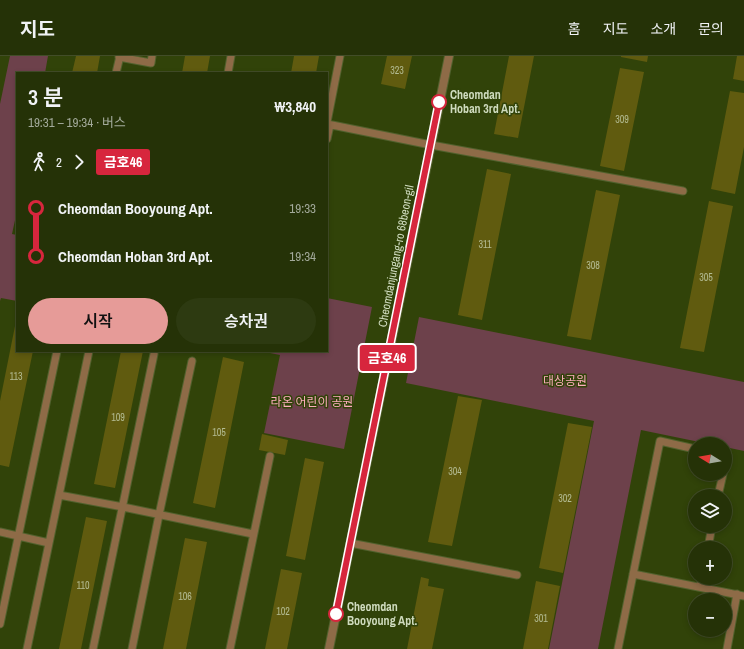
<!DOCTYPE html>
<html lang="ko">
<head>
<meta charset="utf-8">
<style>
	:root { --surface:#253207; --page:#2d3a11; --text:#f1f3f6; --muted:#a3aa9b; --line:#424d28; --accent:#e69b98 }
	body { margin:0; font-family:"Archivo Narrow","Noto Sans KR",sans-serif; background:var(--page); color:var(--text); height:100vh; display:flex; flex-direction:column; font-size:15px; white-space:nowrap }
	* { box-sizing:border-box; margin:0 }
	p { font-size:13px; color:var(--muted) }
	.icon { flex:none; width:22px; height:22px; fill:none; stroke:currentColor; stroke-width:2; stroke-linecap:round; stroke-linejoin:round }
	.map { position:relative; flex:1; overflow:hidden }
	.sheet { position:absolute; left:16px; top:16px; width:312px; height:280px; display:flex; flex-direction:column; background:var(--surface); border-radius:0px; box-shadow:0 2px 6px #0003,0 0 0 1px var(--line) }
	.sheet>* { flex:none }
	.badge { padding:0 8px; border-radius:3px; font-size:14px; line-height:26px }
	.needle { width:26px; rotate:281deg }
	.buttons { position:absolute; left:688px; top:381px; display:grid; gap:8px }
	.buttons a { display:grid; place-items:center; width:44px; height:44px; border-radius:50%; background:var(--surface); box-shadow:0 2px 6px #0003,0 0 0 1px var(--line); font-size:20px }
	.map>.badge { position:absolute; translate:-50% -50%; box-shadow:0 0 0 2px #fff }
	.legs { display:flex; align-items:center; gap:6px; height:44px; padding:0 12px; font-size:13px }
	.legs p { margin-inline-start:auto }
	.headline { display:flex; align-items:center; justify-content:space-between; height:68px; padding:0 12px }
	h1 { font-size:22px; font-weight:600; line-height:30px }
	.action { display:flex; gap:8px; margin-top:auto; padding:8px 12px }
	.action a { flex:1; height:46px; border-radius:24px; background:var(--accent); color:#111; font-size:16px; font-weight:600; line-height:46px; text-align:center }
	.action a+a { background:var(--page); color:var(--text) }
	ul { padding:0 12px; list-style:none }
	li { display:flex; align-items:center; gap:14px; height:48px; font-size:15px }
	li i { display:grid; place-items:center; width:6px; height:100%; margin:0 5px; background:currentColor }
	li i::after { content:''; width:10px; height:10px; margin:-5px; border:3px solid; border-radius:50%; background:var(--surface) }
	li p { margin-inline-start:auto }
	li:first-child i { background:linear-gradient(#0000 50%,currentColor 0) }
	li:last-child i { background:linear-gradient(currentColor 50%,#0000 0) }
	header { display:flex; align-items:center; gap:24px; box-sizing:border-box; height:56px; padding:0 20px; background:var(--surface); border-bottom:1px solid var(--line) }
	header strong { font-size:19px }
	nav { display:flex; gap:22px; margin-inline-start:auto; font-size:14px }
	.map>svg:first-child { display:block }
	.green { fill:#6d414b }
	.building { fill:#605b0f }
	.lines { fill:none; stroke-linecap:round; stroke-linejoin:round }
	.lane-casing { stroke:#51612d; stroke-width:9 }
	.street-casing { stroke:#51612d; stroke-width:10 }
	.lane { stroke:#8e6b47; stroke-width:7 }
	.street { stroke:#8e6b47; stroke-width:8 }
	.line-1-casing { stroke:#fff; stroke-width:9 }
	.line-1 { stroke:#d7263d; stroke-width:6 }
	.stop-1-dot { fill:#fff; stroke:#d7263d; stroke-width:2 }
	.labels { text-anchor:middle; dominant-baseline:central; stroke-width:3; stroke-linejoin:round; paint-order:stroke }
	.number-label { font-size:10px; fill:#b3bb92 }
	.stop-label { font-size:12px; font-weight:bold; fill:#cfdbbe; stroke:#314309; text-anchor:start }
	.street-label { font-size:12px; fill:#cfdbbe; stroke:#314309 }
	.park-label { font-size:12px; fill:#fdadbe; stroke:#314309 }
</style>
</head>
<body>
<header>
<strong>지도</strong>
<nav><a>홈</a><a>지도</a><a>소개</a><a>문의</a></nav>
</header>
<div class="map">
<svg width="744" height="593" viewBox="0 0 744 593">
	<rect width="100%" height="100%" fill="#314309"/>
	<path class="green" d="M10 0H48L45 17H17V155L12 178 17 179V245L1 242 0 245V48Z
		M327 242 372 251 344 393 264 377 280 299 260 295H327Z
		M419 261 744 326V395L725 391V388H709L641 374 598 593H549L594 365 406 327Z"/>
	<path class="building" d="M76 0H100L97 17H72Z
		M185 0H210L207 17H182Z
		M294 0H319L316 17H291Z
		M387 0H412L405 33 381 28Z
		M509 0H534L518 82 494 78Z
		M621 0H648L647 6 621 1Z
		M737 0H744V25L733 23Z
		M620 12 644 16 624 115 600 110Z
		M730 35 744 37V91L735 138 711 133Z
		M487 113 511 118 482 264 458 259Z
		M596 134 620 139 591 284 567 280Z
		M709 145 733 150 704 296 680 292Z
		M16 265H17V295H33L9 411 0 409V345Z
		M121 295H143L115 432 94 428Z
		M223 301 244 306 215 452 193 447Z
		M458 340 482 344 452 490 428 486Z
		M568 367 592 371 563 517 539 512Z
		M262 378 288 384 285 399 259 394Z
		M305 402 324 406 305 504 286 500Z
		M86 461 107 465 81 593H59Z
		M185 482 207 486 186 593H163Z
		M281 513 302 517 287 593H265Z
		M421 521 429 523 428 530 444 533 432 593H407Z
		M536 525 560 530 548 593H523Z"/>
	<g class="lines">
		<defs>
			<path id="lane" d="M119 1 151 7 152 0
				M116 17 120 0
				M228 17 231 0
				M327 66 340 0
				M327 68 431 89 683 135
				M327 83 330 69
				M725 399H727L725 408
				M59 439 123 451 253 478
				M718 440 723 418
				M0 476 49 487
				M350 487 517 519
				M708 492 712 470
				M633 518 744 540
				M700 531 702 522
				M0 568 57 295
				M27 593 89 295
				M93 593 154 298
				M132 593 159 459 192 305
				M230 593 270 400
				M618 593 660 385 695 393
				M727 593 737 538"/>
			<path id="street" d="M329 593 449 0"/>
		</defs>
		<use href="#lane" class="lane-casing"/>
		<use href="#street" class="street-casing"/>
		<use href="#lane" class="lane"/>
		<use href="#street" class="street"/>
	</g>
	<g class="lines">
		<defs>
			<path id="line-1" d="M336 558 439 46"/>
		</defs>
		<use href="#line-1" class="line-1-casing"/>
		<use href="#line-1" class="line-1"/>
	</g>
	<g class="stop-1-dot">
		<circle cx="439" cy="46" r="7"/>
		<circle cx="336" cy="558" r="7"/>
	</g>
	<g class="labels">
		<g class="number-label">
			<text x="397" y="14">323</text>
			<text x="622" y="63">309</text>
			<text x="485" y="188">311</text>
			<text x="593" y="209">308</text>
			<text x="706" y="221">305</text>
			<text x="16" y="320">113</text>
			<text x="118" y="361">109</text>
			<text x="219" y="376">105</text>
			<text x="455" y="415">304</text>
			<text x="565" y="442">302</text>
			<text x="83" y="529">110</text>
			<text x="185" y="540">106</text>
			<text x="283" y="555">102</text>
			<text x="541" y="562">301</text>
		</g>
		<g class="stop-label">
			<text x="450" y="39">Cheomdan<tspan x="450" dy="14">Hoban 3rd Apt.</tspan></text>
			<text x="347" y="551">Cheomdan<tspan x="347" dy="14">Booyoung Apt.</tspan></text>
		</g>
		<g class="street-label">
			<text transform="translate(396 200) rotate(-79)">Cheomdanjungang-ro 68beon-gil</text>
		</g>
		<g class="park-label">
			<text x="565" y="325">대상공원</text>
			<text x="312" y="346">라온 어린이 공원</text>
		</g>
	</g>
</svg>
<div class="buttons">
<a><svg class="needle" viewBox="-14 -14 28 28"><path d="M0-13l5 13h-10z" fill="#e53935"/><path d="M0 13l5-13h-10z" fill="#a3aa9b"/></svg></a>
<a><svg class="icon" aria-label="layers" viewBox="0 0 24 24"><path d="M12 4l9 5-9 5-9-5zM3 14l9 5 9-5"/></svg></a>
<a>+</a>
<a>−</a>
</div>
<b class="badge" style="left:387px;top:302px;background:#d7263d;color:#fff">금호46</b>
<section class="sheet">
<div class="headline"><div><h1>3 분</h1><p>19:31 – 19:34 · 버스</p></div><b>₩3,840</b></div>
<div class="legs"><svg class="icon" aria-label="walk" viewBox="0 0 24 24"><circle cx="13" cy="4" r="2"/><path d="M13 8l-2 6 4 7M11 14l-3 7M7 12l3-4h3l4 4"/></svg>2<svg class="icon" aria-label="forward" viewBox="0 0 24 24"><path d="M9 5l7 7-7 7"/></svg><b class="badge" style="background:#d7263d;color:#fff">금호46</b></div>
<ul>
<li><i style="color:#d7263d"></i><b>Cheomdan Booyoung Apt.</b><p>19:33</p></li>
<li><i style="color:#d7263d"></i><b>Cheomdan Hoban 3rd Apt.</b><p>19:34</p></li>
</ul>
<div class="action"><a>시작</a><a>승차권</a></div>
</section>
</div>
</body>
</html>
